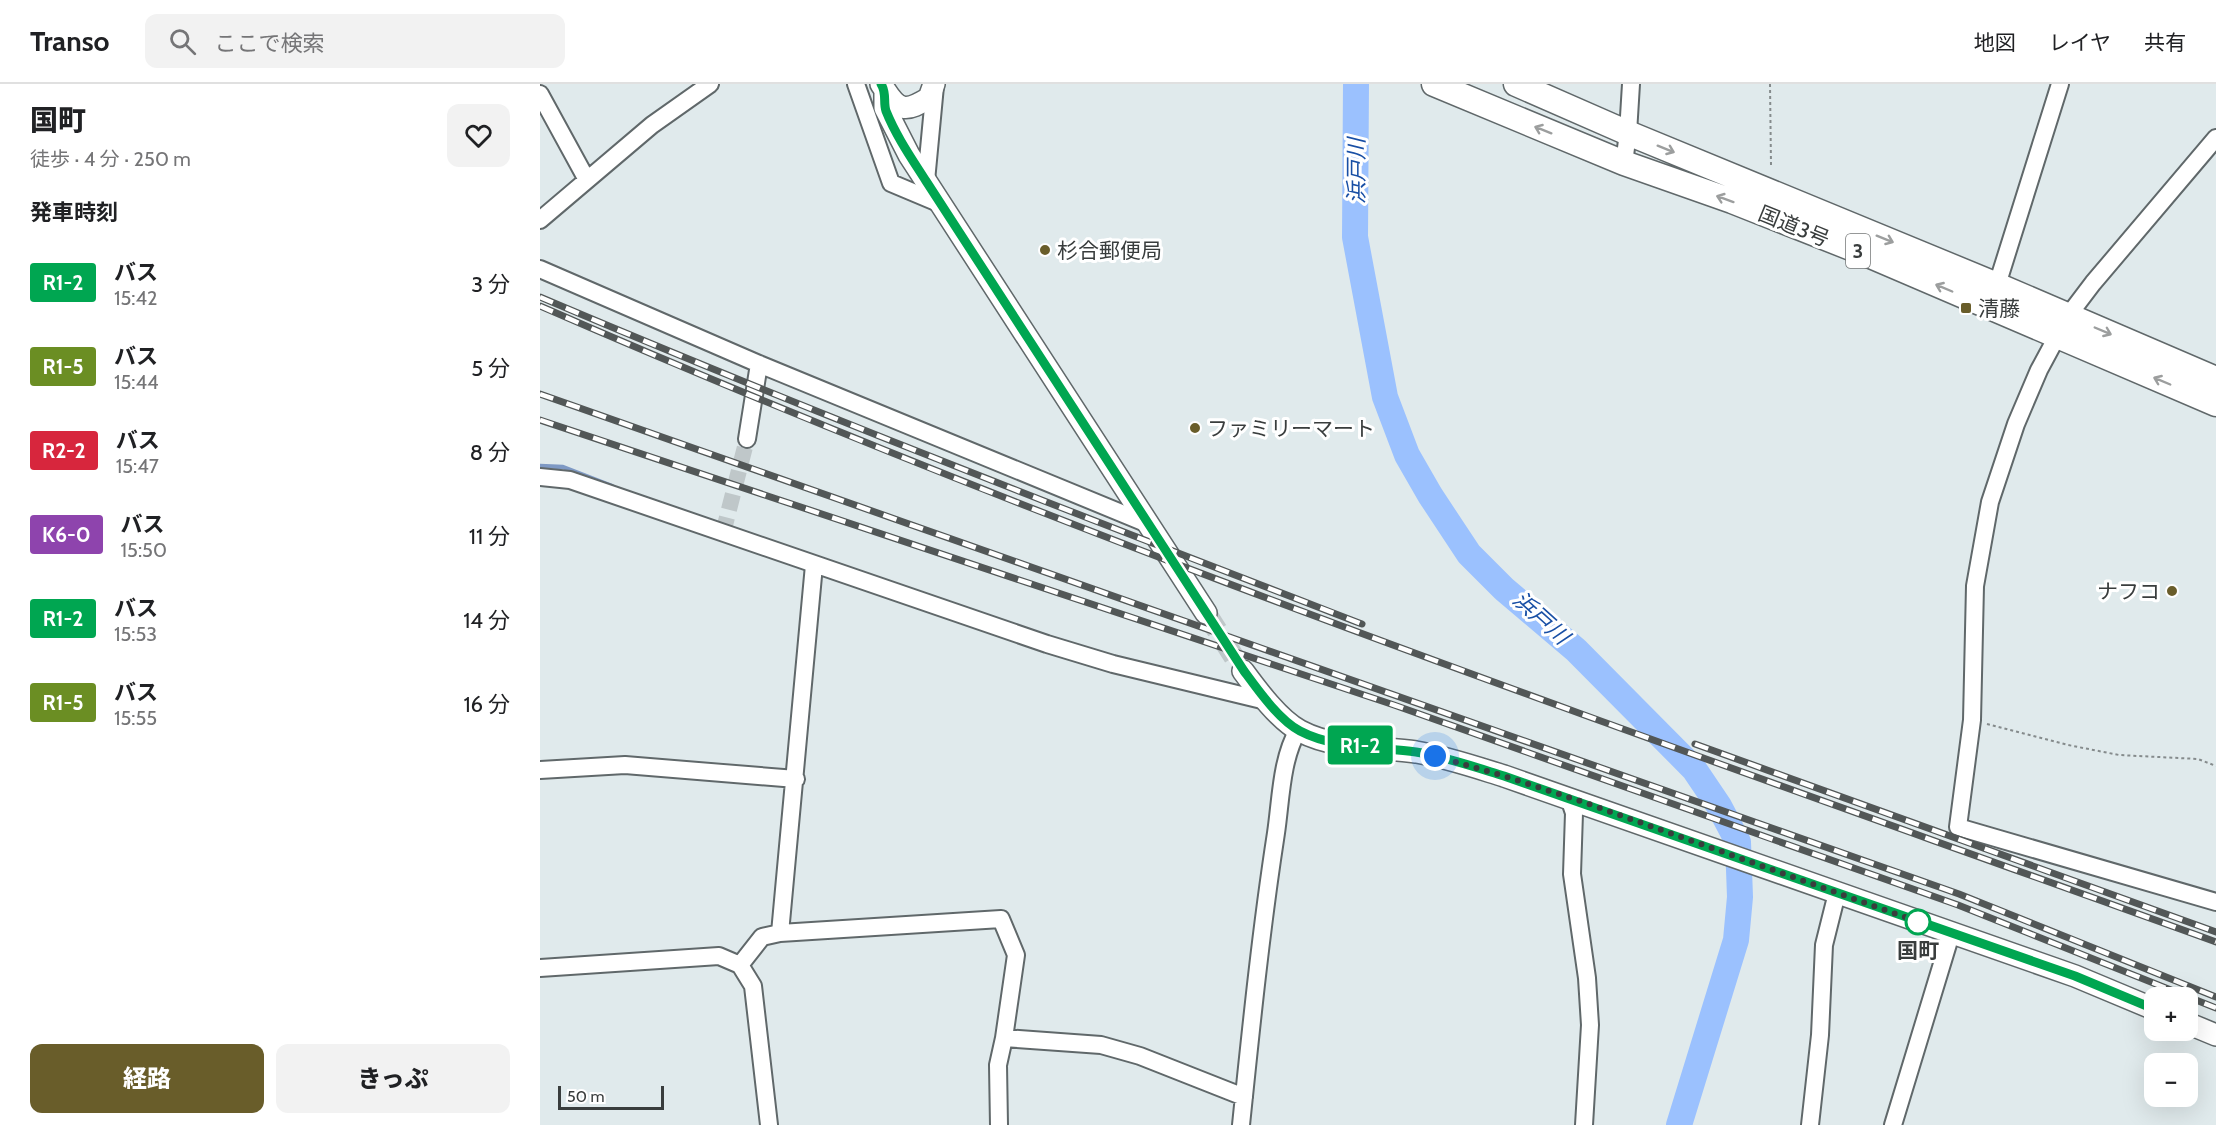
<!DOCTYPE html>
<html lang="ja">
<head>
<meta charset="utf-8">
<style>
	:root { --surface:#fff; --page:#f2f2f2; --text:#202124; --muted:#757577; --line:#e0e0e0; --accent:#695d2a }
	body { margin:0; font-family:Cabin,"Noto Sans JP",sans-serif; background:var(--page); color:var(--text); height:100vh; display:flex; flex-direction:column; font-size:22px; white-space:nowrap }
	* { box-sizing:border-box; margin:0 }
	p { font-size:20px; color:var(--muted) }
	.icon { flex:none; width:33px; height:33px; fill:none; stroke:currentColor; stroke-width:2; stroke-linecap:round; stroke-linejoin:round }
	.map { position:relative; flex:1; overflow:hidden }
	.details { display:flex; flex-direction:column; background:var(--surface); width:540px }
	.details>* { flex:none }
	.badge { padding:0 12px; border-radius:4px; font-size:21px; line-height:39px }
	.buttons { position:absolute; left:1604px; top:903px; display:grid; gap:12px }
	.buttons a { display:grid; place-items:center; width:54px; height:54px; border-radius:12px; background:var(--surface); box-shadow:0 6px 24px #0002; font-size:30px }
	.scale { position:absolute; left:18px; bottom:15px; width:106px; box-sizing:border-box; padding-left:6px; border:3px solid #393d3d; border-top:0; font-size:16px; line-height:21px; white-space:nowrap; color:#393d3d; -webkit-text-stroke:4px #fff; paint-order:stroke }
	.you { position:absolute; width:30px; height:30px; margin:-15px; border:4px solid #fff; border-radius:50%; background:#1a73e8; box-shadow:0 0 0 9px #1a73e833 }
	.map>.badge { position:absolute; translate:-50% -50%; box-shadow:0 0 0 3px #fff }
	h2 { padding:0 30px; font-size:22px; line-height:54px }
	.round { display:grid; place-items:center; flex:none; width:63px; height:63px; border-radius:12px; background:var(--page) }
	.head { display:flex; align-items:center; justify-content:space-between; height:102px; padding:0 30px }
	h1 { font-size:28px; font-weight:800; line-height:45px }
	.cta { display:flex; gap:12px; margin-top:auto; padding:12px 30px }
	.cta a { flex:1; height:69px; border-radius:12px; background:var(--accent); color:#fff; font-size:24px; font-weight:800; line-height:69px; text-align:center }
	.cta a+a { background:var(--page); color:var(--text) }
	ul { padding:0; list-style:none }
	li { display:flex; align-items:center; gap:18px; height:84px; padding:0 30px }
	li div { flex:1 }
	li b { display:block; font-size:22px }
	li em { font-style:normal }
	li .badge { min-width:66px; font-weight:700; text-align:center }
	header { display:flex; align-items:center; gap:36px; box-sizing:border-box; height:84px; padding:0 30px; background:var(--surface); border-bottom:2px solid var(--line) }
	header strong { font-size:28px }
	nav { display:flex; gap:33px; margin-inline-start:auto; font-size:21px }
	.search { width:420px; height:54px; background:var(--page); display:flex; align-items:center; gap:15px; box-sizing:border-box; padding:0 21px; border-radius:12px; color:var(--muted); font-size:22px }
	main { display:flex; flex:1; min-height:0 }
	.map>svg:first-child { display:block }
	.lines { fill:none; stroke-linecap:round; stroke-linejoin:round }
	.stream { stroke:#7e99c4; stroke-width:4.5 }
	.river { stroke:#9bc1fe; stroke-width:26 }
	.minor-tunnel { stroke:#bfc7c9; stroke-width:16; stroke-dasharray:16 8; stroke-linecap:butt }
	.major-tunnel { stroke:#bfc7c9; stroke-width:21; stroke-dasharray:21 10; stroke-linecap:butt }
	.minor-casing { stroke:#60686a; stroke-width:20 }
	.major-casing { stroke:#60686a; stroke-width:24 }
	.highway-casing { stroke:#60686a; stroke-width:27 }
	.path { stroke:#858b8c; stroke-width:2; stroke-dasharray:3 3; stroke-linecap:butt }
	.minor { stroke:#fff; stroke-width:16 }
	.major { stroke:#fff; stroke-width:21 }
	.highway { stroke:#fff; stroke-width:24 }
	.rail-casing { stroke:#525757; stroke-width:7 }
	.rail { stroke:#fff; stroke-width:4.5; stroke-dasharray:14; stroke-linecap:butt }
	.oneway { stroke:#9c9e9e }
	.line-casing { stroke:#fff; stroke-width:14 }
	.line { stroke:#00a651; stroke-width:9 }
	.walk { stroke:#393d3d; stroke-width:6; stroke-dasharray:0 10.8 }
	.poi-dot { fill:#695d2a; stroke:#fff; stroke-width:2 }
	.stop-dot { fill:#fff; stroke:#00a651; stroke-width:3 }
	.labels { text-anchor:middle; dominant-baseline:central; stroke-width:6; stroke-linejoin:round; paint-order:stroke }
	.shield { fill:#fff; stroke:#747777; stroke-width:1.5 }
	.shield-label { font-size:20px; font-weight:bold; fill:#393d3d }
	.street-label { font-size:21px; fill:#393d3d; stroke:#fff }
	.poi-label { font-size:21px; fill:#393d3d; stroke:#fff; text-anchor:start }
	.stop-label { font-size:21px; font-weight:bold; fill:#393d3d; stroke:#fff }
	.water-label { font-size:22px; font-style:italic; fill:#184fa5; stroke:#fff }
</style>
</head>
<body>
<header>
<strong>Transo</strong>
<div class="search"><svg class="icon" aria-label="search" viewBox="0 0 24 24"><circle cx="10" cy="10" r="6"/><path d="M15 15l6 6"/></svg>ここで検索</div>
<nav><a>地図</a><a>レイヤ</a><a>共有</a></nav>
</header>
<main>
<section class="details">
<div class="head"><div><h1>国町</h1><p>徒歩 · 4 分 · 250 m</p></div><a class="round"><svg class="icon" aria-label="heart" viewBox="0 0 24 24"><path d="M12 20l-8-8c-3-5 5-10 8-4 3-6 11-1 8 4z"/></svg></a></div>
<h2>発車時刻</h2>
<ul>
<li><span class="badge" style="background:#00a651;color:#fff">R1-2</span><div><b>バス</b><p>15:42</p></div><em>3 分</em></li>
<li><span class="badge" style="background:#6b8e23;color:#fff">R1-5</span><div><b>バス</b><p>15:44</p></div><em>5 分</em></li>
<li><span class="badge" style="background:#d7263d;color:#fff">R2-2</span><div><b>バス</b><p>15:47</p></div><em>8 分</em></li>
<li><span class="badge" style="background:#8e44ad;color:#fff">K6-0</span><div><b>バス</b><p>15:50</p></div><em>11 分</em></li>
<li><span class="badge" style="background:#00a651;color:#fff">R1-2</span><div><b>バス</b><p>15:53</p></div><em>14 分</em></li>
<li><span class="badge" style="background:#6b8e23;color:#fff">R1-5</span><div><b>バス</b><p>15:55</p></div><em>16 分</em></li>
</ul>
<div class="cta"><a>経路</a><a>きっぷ</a></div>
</section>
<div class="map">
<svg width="1676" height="1041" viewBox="0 0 1676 1041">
	<rect width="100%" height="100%" fill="#e0eaec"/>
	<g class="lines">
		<path class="stream" d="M0 382 23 383 72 402"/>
		<path class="river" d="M816 0 815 153 845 313 867 371 890 411 929 470 964 505 1036 566 1154 685 1179 722 1198 758 1200 813 1196 856 1139 1041"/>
		<path class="minor-tunnel" d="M183 449 207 355"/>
		<path class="major-tunnel" d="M666 529 703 587"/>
		<defs>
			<path id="minor" d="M316 0 351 99 401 120
				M0 10 47 96
				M1676 54 1553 199 1528 232 1499 286 1476 340 1450 418 1435 502 1432 636 1418 743 1676 818
				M1084 79 1088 49 1091 0
				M386 97 395 2
				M0 136 112 41 170 0
				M0 185 219 280 608 440
				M1457 201 1520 0
				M207 355 219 280
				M0 393 30 396 507 560 573 580 726 617
				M0 686 85 681 256 695
				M1029 714 1034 729 1032 790 1047 894 1050 941 1044 1041
				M240 849 274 481
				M200 881 222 853 240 849 461 835 476 871 464 954 561 961 600 972 704 1013
				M0 884 179 872 200 881 213 902 229 1041
				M459 1041 458 981 464 954
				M701 1041C711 944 721 846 736 749 741 715 741 676 758 646
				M1270 1041 1280 951 1284 861 1297 809
				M1353 1041 1408 860 1409 848"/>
			<path id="major" d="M341 0 345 6V24L369 71 666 529
				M345 6C360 29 367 27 389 14L394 0
				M703 587C717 606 739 636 760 647 794 665 838 663 876 668 906 673 935 683 964 692L1535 892 1614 925
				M1647 939 1676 951"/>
			<path id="highway" d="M894 0 1084 79 1192 117 1326 170 1676 320
				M976 0 1088 49 1457 201 1676 295"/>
		</defs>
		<use href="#minor" class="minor-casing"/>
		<use href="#major" class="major-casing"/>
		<use href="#highway" class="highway-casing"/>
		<path class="path" d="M1230 0 1231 81
			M1447 640 1528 661 1579 671 1658 675 1676 682"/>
		<use href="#minor" class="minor"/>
		<use href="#major" class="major"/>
		<use href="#highway" class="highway"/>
		<defs>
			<path id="rail" d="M0 213C271 328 547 434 822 540
				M0 222C548 461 1114 655 1676 858
				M0 310 1419 810 1676 913
				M0 336 854 621 1418 821 1676 924
				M1155 660 1676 848"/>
		</defs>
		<use href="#rail" class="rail-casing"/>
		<use href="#rail" class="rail"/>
	</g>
	<defs><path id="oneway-shaft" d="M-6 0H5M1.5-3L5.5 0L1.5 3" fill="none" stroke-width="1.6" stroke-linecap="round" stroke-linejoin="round" transform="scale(1.5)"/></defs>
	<g class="oneway">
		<use href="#oneway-shaft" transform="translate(1003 46) rotate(-158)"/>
		<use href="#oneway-shaft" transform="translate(1126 65) rotate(22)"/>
		<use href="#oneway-shaft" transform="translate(1185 115) rotate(-160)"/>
		<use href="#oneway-shaft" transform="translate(1345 155) rotate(22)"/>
		<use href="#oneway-shaft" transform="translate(1404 204) rotate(-157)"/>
		<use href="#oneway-shaft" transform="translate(1563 247) rotate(23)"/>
		<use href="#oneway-shaft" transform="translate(1622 297) rotate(-157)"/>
	</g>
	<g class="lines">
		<defs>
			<path id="line" d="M341 0C347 9 343 18 346 27 356 52 372 75 386 97L704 587C718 606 739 636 760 647 794 665 838 663 876 668 906 673 935 683 964 692L1535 892 1614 925"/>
		</defs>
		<use href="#line" class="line-casing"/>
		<use href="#line" class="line"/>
		<path class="walk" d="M895 672 964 692 1043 718 1387 841 1378 838"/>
	</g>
	<g class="poi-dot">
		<circle cx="505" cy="166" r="6"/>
		<rect x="1420" y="218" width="12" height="12" rx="3"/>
		<circle cx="655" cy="344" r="6"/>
		<circle cx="1632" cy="507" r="6"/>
	</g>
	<circle class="stop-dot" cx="1378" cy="838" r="12"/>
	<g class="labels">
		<rect class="shield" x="1306" y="150" width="24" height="34" rx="4.5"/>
		<g class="shield-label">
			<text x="1318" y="167">3</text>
		</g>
		<g class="street-label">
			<text transform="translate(1254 142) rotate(22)">国道3号</text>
		</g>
		<g class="poi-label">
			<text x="517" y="166">杉合郵便局</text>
			<text x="1438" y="224">清藤</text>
			<text x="667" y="344">ファミリーマート</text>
			<text x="1620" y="507" text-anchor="end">ナフコ</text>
		</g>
		<g class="stop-label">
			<text x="1378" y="866">国町</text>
		</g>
		<g class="water-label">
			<text transform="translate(816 87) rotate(-90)">浜戸川</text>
			<text transform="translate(1001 534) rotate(42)">浜戸川</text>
		</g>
	</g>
</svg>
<div class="buttons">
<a>+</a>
<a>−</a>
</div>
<div class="scale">50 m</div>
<div class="you" style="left:895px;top:672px"></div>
<b class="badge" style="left:820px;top:661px;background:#00a651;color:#fff">R1-2</b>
</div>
</main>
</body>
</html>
